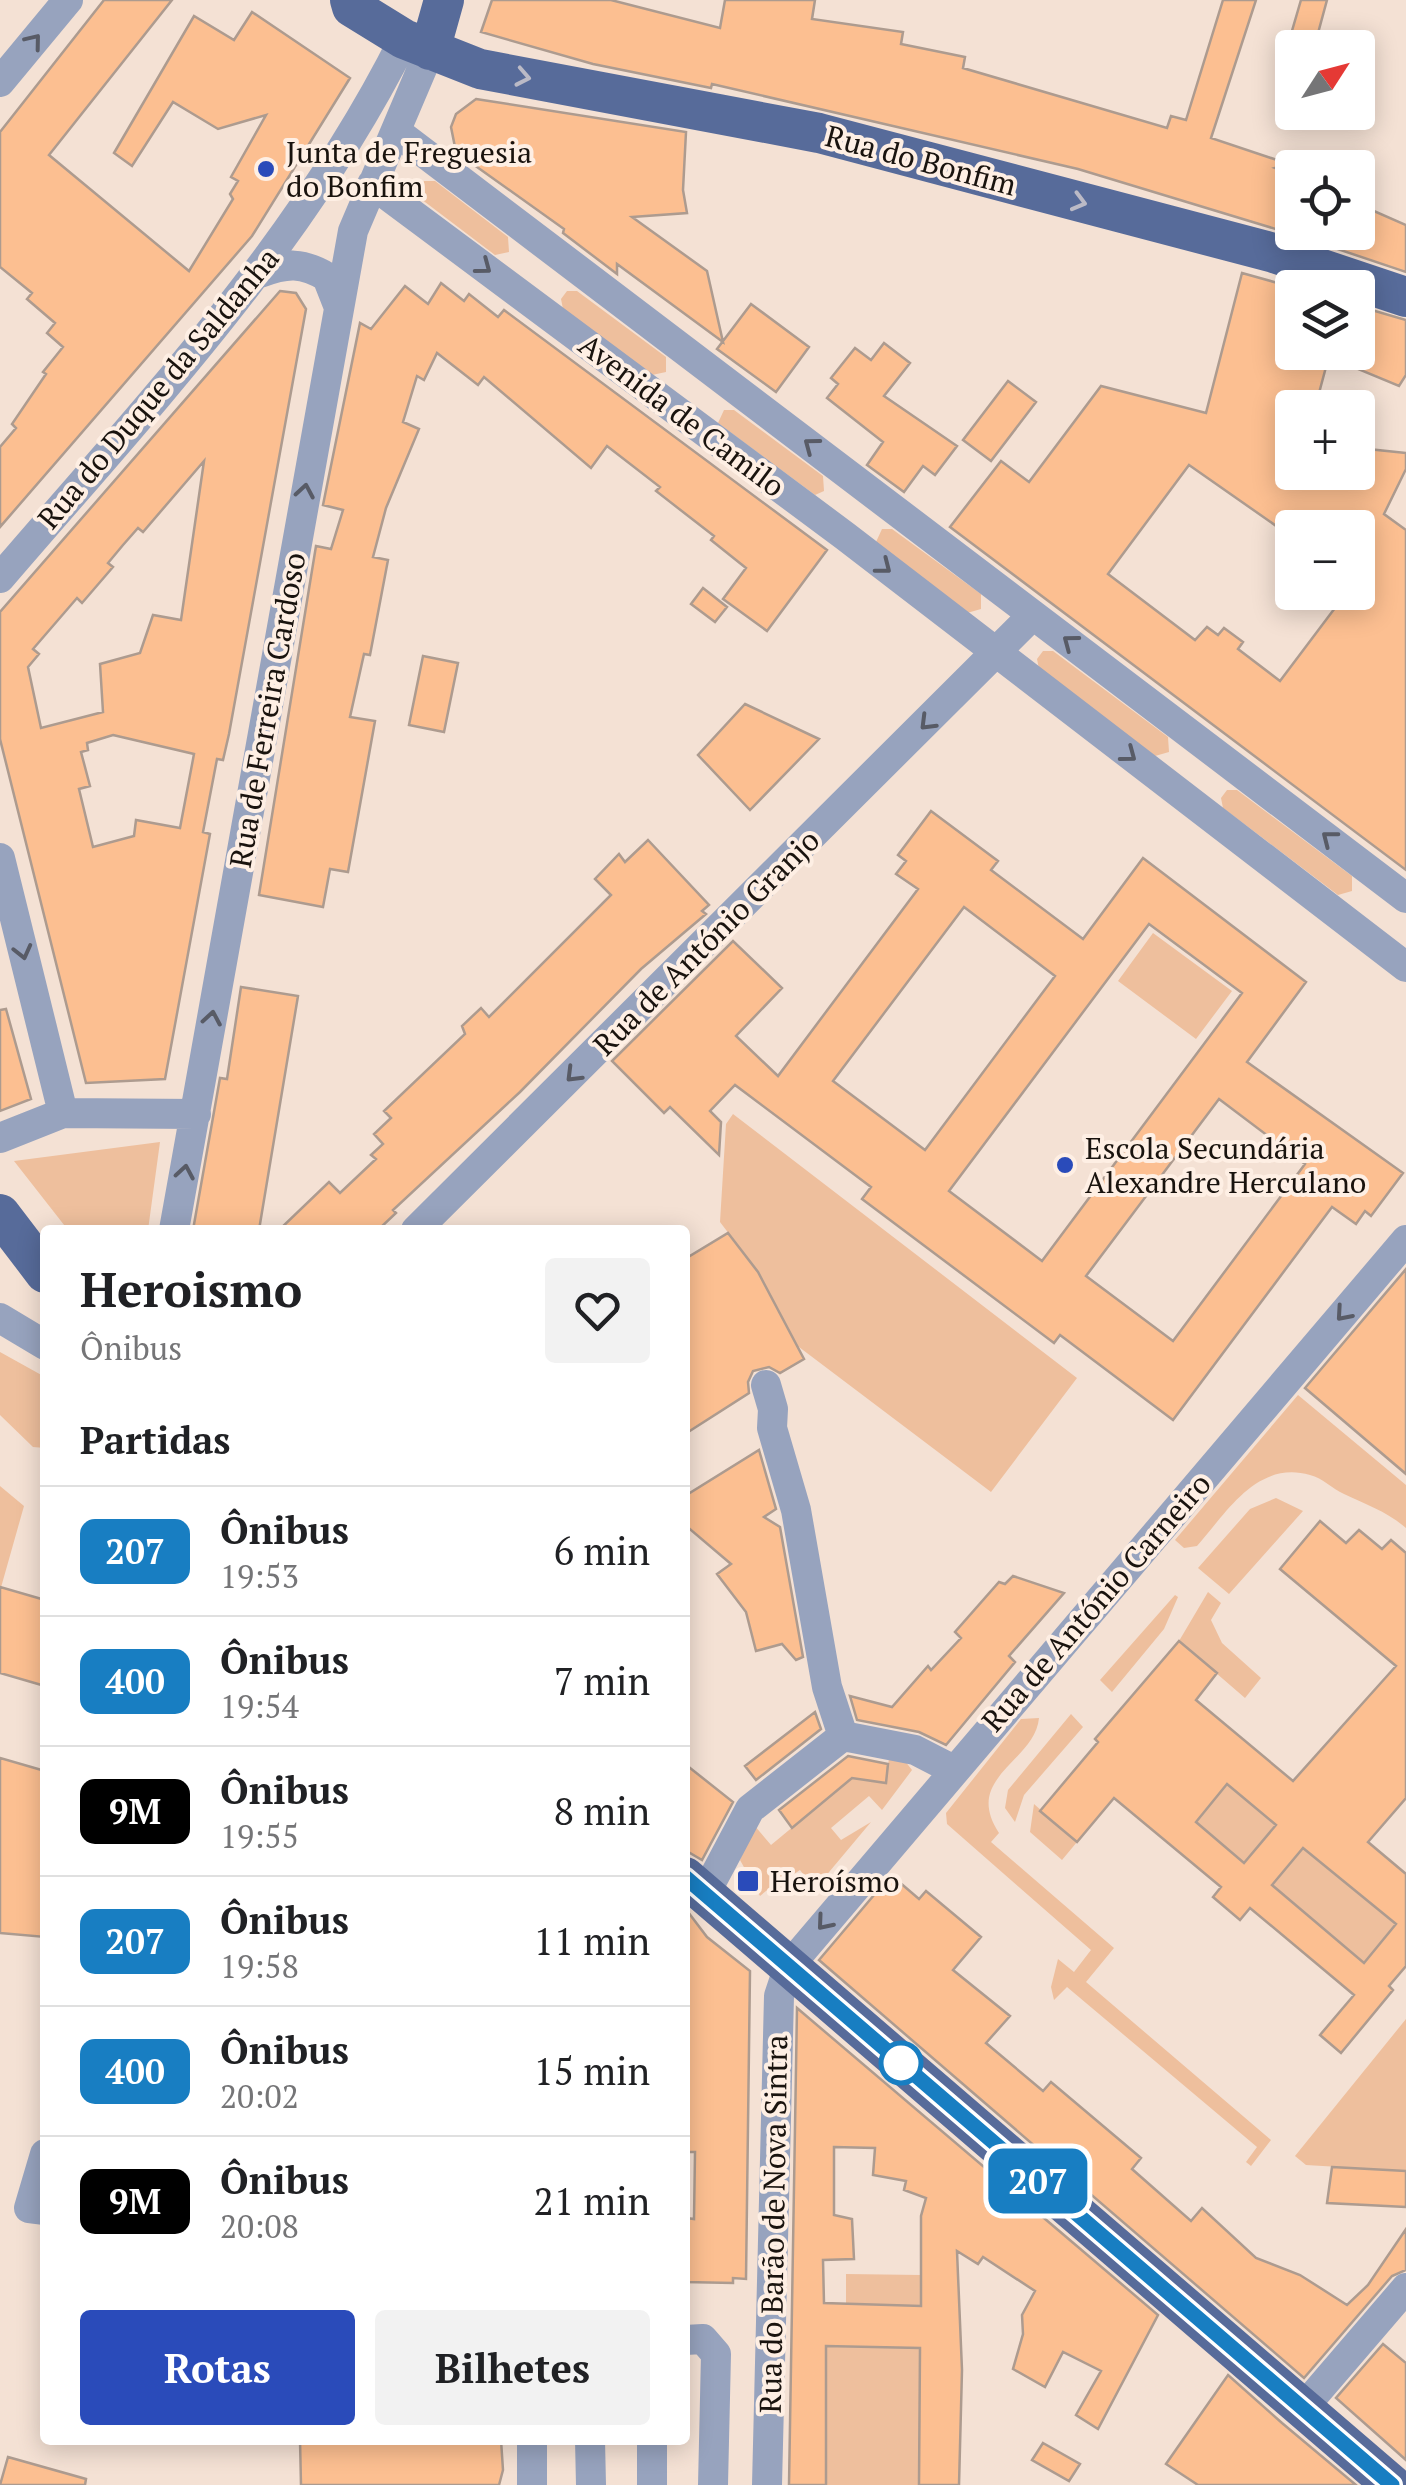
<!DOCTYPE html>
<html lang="pt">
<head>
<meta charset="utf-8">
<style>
	:root { --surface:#fff; --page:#f2f2f2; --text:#202124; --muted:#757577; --line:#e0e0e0; --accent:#2a4bba }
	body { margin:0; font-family:"PT Serif",serif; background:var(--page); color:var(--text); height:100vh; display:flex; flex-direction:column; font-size:38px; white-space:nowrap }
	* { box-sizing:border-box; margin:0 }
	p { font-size:32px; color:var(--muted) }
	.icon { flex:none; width:55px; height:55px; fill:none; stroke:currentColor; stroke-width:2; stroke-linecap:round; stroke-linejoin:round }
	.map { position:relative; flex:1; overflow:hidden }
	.panel { position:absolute; left:40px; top:1225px; width:650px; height:1220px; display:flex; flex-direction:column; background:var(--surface); border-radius:10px; box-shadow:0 5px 25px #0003 }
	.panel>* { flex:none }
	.badge { padding:0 20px; border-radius:15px; font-size:35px; line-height:65px }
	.needle { width:65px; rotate:54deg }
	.controls { position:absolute; left:1275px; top:30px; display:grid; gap:20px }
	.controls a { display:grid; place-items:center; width:100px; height:100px; border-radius:10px; background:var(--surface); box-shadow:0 5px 25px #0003; font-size:50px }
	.map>.badge { position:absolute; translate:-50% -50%; box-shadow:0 0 0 5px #fff }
	h2 { padding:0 40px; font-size:38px; line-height:90px }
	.round { display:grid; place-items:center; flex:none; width:105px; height:105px; border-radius:10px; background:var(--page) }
	.summary { display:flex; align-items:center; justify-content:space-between; height:170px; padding:0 40px }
	h1 { font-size:48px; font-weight:800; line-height:75px }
	.primary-button { display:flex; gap:20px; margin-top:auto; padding:20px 40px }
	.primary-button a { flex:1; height:115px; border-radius:10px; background:var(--accent); color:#fff; font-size:40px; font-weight:800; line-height:115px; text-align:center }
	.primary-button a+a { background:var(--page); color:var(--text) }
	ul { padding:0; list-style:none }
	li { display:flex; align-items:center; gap:30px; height:130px; padding:0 40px; border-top:2px solid var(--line) }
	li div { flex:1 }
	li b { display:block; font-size:38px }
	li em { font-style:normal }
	li .badge { min-width:110px; font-weight:700; text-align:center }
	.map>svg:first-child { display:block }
	.green { fill:#eebf9d }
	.building { fill:#fcbf91; stroke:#ad9b8f; stroke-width:2.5; fill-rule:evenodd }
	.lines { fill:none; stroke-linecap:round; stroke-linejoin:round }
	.minor { stroke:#97a3be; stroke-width:30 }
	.major { stroke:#576b9a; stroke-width:40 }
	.oneway { stroke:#585b66 }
	.oneway2 { stroke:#bbbac6 }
	.line-casing { stroke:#fff; stroke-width:22 }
	.line { stroke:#187ec2; stroke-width:15 }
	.poi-dot { fill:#2a4bba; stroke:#feefe4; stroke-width:4 }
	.stop-dot { fill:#fff; stroke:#187ec2; stroke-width:5 }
	.labels { text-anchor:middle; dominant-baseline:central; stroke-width:8; stroke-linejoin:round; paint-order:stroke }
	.poi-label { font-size:30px; fill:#19130e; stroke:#feefe4; text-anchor:start }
	.street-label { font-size:30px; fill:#19130e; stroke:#feefe4 }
</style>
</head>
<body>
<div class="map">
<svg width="1406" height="2485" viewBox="0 0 1406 2485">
	<rect width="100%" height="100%" fill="#f4e1d4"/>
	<path class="green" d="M424 181H435L508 237 509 252 495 255 421 199 418 189Z
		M567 291H577L666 357V372L652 375 563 309 561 299Z
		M724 410H734L823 476 824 491 815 495 718 423Z
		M882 529H892L981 594V609L967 613 876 542Z
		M1043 651H1053L1168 737 1169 752 1155 756 1039 669 1037 659Z
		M1227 790H1237L1352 876V891L1338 895 1223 808 1221 798Z
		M1153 933 1232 991 1196 1039 1118 981Z
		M733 1114 1077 1378 991 1492 795 1344 758 1272 720 1222 726 1124Z
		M160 1142 148 1230H68L14 1161Z
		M0 1352 45 1377V1448L33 1447 0 1415Z
		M1298 1395 1406 1485V1528C1386 1511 1367 1505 1344 1494 1332 1489 1323 1478 1310 1475 1257 1460 1227 1512 1197 1546L1184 1548 1175 1540Z
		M0 1486 24 1506 0 1591Z
		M1276 1498 1303 1511 1229 1594 1198 1568 1250 1509Z
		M1208 1592 1221 1603 1211 1620 1222 1643 1261 1678 1245 1698 1179 1641Z
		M1175 1595 1178 1597 1164 1629 1112 1692 1100 1680Z
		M1071 1714 1083 1727 1024 1795 1015 1822 1005 1808 1008 1790Z
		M1039 1718C1035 1762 962 1777 999 1833L991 1842 1114 1948 1086 1982 1271 2140 1251 2166 1246 2162 1257 2147 1067 1987 1054 2000 1051 1987 1058 1959 1074 1972 1091 1950 947 1824 946 1813 1021 1719Z
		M1176 1741 1276 1825 1244 1863 1196 1822 1211 1803Z
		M889 1759 905 1761 912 1770 882 1810 869 1796 831 1828 841 1840 871 1822 814 1890H800L810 1883 800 1870 791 1876 788 1873 760 1896 740 1860 754 1825 771 1845 852 1778 885 1782Z
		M1034 1804 1077 1842 1062 1860 1030 1832Z
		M1303 1848 1396 1924 1364 1963 1272 1885Z
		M1406 2019V2171L1306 2165 1295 2156Z
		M846 2274 921 2275V2306L846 2304Z
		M826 2346 920 2348 919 2485H826Z"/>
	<path class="building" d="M104 0H172L49 155 189 271 233 199 230 194 238 181 231 177 266 115 218 129 173 102 132 166 114 153 194 16 234 40 252 12 350 78 252 236 0 527V447L16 428 12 424 46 374 43 372 63 347 47 333 55 323 27 299 32 293 0 267V132Z
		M492 0H611L720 28 725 0H815L812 19 903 32 901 44 965 57 963 68 1167 128 1171 116 1186 120 1223 0H1256L1211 138 1289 164 1275 168 1292 175V234L1078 169 712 84 711 88 593 64 481 32Z
		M1301 0H1327L1314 48H1287Z
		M476 99 686 132 683 190 687 213 632 217 707 271 723 342 617 264V274L563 233 564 229 456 152 451 127 456 114Z
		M1358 204 1406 225V272L1293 234 1358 232Z
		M1242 273 1292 287V352H1330L1315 408H1292V472H1358V448L1406 453V469L1384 514 1406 530V870L950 527 1001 461 1029 482 1101 386 1206 413ZM1189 465 1292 537V528H1358V592H1347L1280 681 1238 649 1243 642 1224 628 1218 635 1207 627 1195 640 1108 574Z
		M441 283 464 301 469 294 498 317 504 310 827 550 767 631 723 599 746 568 711 540 714 536 656 491 660 487 607 446 591 468 484 377 478 385 437 353 424 380 417 376 403 422 419 429 386 508 373 557 388 560 370 655 364 654 350 717 375 721 348 872 330 869 323 907 259 895 316 546 331 549 343 510 323 505 360 323 371 329 405 286 428 304Z
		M280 291 296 293 306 309 229 734 223 760 217 759 203 832 210 834 165 1079 86 1083 0 739V612ZM204 461 181 620 153 615 140 653 100 664 103 712 41 728 28 667 39 654 33 649 77 598 82 603 113 567 108 563 123 545 138 528 143 532ZM113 735 194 754 180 828 136 820 134 836 93 847 79 789 90 786 81 752 88 750 87 743Z
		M751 304 809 347 776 392 717 349Z
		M1358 306 1406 320V375L1399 386 1358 369Z
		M884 343 910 363 884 396 957 446 935 475 923 466 904 492 867 465 883 442 827 398 838 384 831 378 855 348 871 360Z
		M1008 381 1036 402 991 461 963 440Z
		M703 588 727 607 715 622 691 604Z
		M423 656 458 663 444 732 409 725Z
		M745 704 819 739 750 810 698 755Z
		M931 811 998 861 991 870 1083 939 1143 858 1306 982 1247 1062 1403 1173 1371 1216 1365 1211 1356 1224 1332 1207 1173 1420 1060 1335 1054 1343 862 1199 871 1187 735 1085 710 1111 721 1122 719 1155 670 1107 664 1113 612 1061 733 941 782 988 736 1036 778 1076 918 889 896 874 906 861 898 855ZM964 907 1055 976 925 1150 833 1081ZM1149 924 1242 993 1042 1261 949 1191ZM1219 1099 1305 1164 1173 1341 1086 1276Z
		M648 840 709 905 702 911 706 914 641 969 520 1092 393 1210 396 1213 378 1230H279L329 1182 340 1193 376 1159 371 1155 383 1144 374 1134 391 1118 384 1111 465 1034 462 1026 481 1008 489 1017 611 895 595 879 619 854 625 862Z
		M241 987 298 996 259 1230H193L220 1078 227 1079Z
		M6 1009 31 1099 0 1111V1010Z
		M728 1233 758 1272 804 1359 780 1373 769 1367 753 1371 748 1382 749 1393 685 1434V1259Z
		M1406 1269V1474L1305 1388Z
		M759 1450 776 1509 764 1517 780 1527 803 1657 796 1660 782 1644 756 1651 746 1612 717 1574 731 1564 685 1525V1496Z
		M1320 1521 1346 1543 1359 1530 1382 1549 1391 1540 1406 1553V1798L1368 1842 1406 1874V1966L1389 1986 1393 1990 1341 2053 1320 2035 1354 1995 1250 1908 1240 1920 1213 1897 1221 1887 1114 1798 1077 1842 1040 1811 1098 1742 1095 1739 1179 1641 1217 1673 1196 1700 1293 1781 1396 1666 1280 1569ZM1227 1784 1276 1825 1244 1863 1196 1822ZM1303 1848 1396 1924 1364 1963 1272 1885Z
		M1013 1576 1064 1593 1009 1656 1015 1662 946 1745 919 1732 857 1720 850 1696 892 1707 928 1666 931 1670 961 1638 955 1632 999 1582 1005 1584Z
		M0 1587 45 1600V1686L0 1673Z
		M815 1712 821 1729 756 1780 745 1766Z
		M848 1756 888 1764 886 1783 852 1778 792 1828 779 1810Z
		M0 1758 45 1771V1937L0 1933Z
		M685 1764 733 1802 702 1860 685 1850Z
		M891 1875 919 1899 926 1891 981 1937 953 1970 1010 2016 986 2043 1043 2091 1051 2082 1141 2158 1132 2169 1191 2221 1202 2208 1256 2258 1300 2275 1347 2305 1368 2285 1406 2229V2270L1392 2276 1304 2378 819 1960Z
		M685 1908 707 1937 750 1971 746 2279 733 2278V2283L685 2282V2226L686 2218 694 2219 695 2152H685Z
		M797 2008 1158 2315 1098 2429 1076 2415 1101 2371 1063 2352 1045 2387 1013 2369 1023 2334 1022 2315 1035 2291 983 2257 978 2264 957 2251 962 2370 959 2485H919L920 2348 826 2346V2485H789ZM834 2147 875 2148 873 2175 906 2181 904 2190 926 2198 921 2216V2306L824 2303 823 2260 854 2259 852 2219 834 2215Z
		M1332 2167 1406 2171V2207L1327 2203Z
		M1383 2344 1406 2363V2460L1336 2398Z
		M1228 2375 1282 2423 1356 2485H1198L1166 2464Z
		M300 2440H501L503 2470 499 2485H301Z
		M1043 2443 1080 2464 1069 2481 1032 2460Z
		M8 2457 86 2479 85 2485H0Z"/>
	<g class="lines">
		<path class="minor" d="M0 82 68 0
			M398 133 1406 898
			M372 184 845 536 1406 967
			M260 273C287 263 302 262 327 277L338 305
			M0 578C146 408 303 242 404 39
			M0 858 63 1113
			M0 1138 63 1113 196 1114
			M174 1230 353 231 430 50
			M416 1230 1033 615
			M0 1318 45 1345
			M766 1385 773 1409 772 1428 796 1510 827 1687 843 1736
			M705 1894 750 1809 843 1736 915 1750 952 1769
			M45 2154 29 2208 45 2210
			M685 2340 703 2339 716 2354 713 2485
			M1303 2408 1406 2288
			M590 2440 591 2485
			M652 2440V2485
			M532 2485V2440
			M767 2485 779 1996 789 1966 1406 1240"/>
		<path class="major" d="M350 0 352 7 404 39 480 69 819 133 1274 253 1406 297
			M430 50 444 0
			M0 1214 45 1273
			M685 1877 1392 2485"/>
	</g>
	<defs><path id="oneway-chevron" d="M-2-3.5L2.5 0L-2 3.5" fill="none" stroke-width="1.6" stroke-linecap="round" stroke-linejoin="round" transform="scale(2.5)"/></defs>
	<g class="oneway">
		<use href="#oneway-chevron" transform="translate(34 41) rotate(-51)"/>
		<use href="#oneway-chevron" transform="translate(484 267) rotate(37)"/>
		<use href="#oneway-chevron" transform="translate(811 445) rotate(-143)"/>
		<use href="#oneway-chevron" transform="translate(305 491) rotate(-80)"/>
		<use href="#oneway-chevron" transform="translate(884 567) rotate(38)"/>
		<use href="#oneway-chevron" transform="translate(1070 642) rotate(-143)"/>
		<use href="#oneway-chevron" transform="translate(927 723) rotate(135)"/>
		<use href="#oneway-chevron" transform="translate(1129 755) rotate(37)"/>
		<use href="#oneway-chevron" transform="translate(1329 838) rotate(-142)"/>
		<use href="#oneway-chevron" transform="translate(23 952) rotate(76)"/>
		<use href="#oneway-chevron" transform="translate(212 1018) rotate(-80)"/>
		<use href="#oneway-chevron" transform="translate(573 1075) rotate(135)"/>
		<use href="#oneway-chevron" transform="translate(185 1172) rotate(-80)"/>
		<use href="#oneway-chevron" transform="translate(1343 1314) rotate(131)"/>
		<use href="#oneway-chevron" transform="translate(824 1923) rotate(130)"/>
	</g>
	<g class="oneway2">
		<use href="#oneway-chevron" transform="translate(523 77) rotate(11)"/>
		<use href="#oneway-chevron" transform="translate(1079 202) rotate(15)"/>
	</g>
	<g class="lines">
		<defs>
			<path id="line" d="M685 1877 1392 2485"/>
		</defs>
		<use href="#line" class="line-casing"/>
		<use href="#line" class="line"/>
	</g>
	<g class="poi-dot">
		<circle cx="266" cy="169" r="10"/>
		<circle cx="1065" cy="1165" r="10"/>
		<rect x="736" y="1869" width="24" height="24" rx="5"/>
	</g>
	<circle class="stop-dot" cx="901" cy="2063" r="20"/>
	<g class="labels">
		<g class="poi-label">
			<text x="286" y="152">Junta de Freguesia<tspan x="286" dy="34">do Bonfim</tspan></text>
			<text x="1085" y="1148">Escola Secundária<tspan x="1085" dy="34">Alexandre Herculano</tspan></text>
			<text x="770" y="1881">Heroísmo</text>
		</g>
		<g class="street-label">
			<text transform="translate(921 160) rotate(15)">Rua do Bonfim</text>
			<text transform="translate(158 388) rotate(-50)">Rua do Duque da Saldanha</text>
			<text transform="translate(682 415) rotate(37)">Avenida de Camilo</text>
			<text transform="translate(267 710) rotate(-80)">Rua de Ferreira Cardoso</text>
			<text transform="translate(706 942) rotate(-45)">Rua de António Granjo</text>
			<text transform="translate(1096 1602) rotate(-49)">Rua de António Carneiro</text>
			<text transform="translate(773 2224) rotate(-89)">Rua do Barão de Nova Sintra</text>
		</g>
	</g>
</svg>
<div class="controls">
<a><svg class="needle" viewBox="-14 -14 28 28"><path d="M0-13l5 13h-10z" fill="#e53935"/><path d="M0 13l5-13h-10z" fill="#757577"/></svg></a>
<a><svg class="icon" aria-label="locate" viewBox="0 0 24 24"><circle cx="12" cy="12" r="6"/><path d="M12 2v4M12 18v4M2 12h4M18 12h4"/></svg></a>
<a><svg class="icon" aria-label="layers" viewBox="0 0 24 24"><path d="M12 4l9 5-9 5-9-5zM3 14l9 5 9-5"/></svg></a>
<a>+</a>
<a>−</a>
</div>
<b class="badge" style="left:1038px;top:2181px;background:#187ec2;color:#fff">207</b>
<section class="panel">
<div class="summary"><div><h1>Heroismo</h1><p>Ônibus</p></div><a class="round"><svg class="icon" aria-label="heart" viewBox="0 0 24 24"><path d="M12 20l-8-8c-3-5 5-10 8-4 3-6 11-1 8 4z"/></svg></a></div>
<h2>Partidas</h2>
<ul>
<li><span class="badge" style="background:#187ec2;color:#fff">207</span><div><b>Ônibus</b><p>19:53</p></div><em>6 min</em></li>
<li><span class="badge" style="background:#187ec2;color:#fff">400</span><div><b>Ônibus</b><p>19:54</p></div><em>7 min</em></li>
<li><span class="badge" style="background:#000;color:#fff">9M</span><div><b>Ônibus</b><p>19:55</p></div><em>8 min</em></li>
<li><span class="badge" style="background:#187ec2;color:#fff">207</span><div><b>Ônibus</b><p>19:58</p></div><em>11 min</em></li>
<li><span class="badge" style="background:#187ec2;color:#fff">400</span><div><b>Ônibus</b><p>20:02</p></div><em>15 min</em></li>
<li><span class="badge" style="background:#000;color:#fff">9M</span><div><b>Ônibus</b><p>20:08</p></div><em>21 min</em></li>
</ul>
<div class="primary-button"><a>Rotas</a><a>Bilhetes</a></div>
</section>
</div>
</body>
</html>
